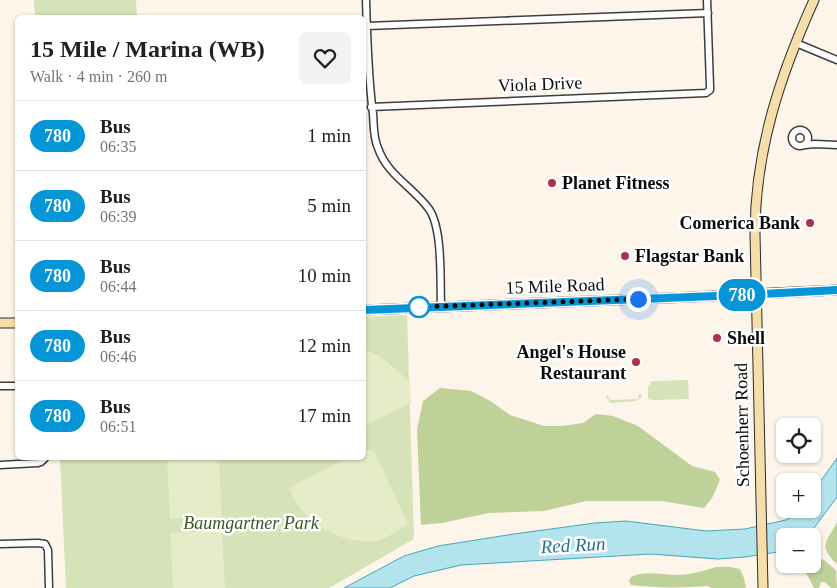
<!DOCTYPE html>
<html lang="en">
<head>
<meta charset="utf-8">
<style>
	:root { --surface:#fff; --page:#f2f2f2; --text:#202124; --muted:#757577; --line:#e0e0e0 }
	body { margin:0; font-family:"Times New Roman",serif; background:var(--page); color:var(--text); height:100vh; display:flex; flex-direction:column; font-size:19px; white-space:nowrap }
	* { box-sizing:border-box; margin:0 }
	p { font-size:16px; color:var(--muted) }
	.icon { flex:none; width:28px; height:28px; fill:none; stroke:currentColor; stroke-width:2; stroke-linecap:round; stroke-linejoin:round }
	.map { position:relative; flex:1; overflow:hidden }
	.panel { position:absolute; left:15px; top:15px; width:351px; height:445px; display:flex; flex-direction:column; background:var(--surface); border-radius:8px; box-shadow:0 1px 4px #0004 }
	.panel>* { flex:none }
	.badge { padding:0 10px; border-radius:16px; font-size:18px; line-height:32px }
	.tools { position:absolute; left:776px; top:418px; display:grid; gap:10px }
	.tools a { display:grid; place-items:center; width:45px; height:45px; border-radius:8px; background:var(--surface); box-shadow:0 1px 4px #0004; font-size:25px }
	.you { position:absolute; width:25px; height:25px; margin:-12px; border:4px solid #fff; border-radius:50%; background:#1a73e8; box-shadow:0 0 0 8px #1a73e833 }
	.map>.badge { position:absolute; translate:-50% -50%; box-shadow:0 0 0 2px #fff }
	.round { display:grid; place-items:center; flex:none; width:52px; height:52px; border-radius:8px; background:var(--page) }
	.headline { display:flex; align-items:center; justify-content:space-between; height:85px; padding:0 15px }
	h1 { font-size:24px; font-weight:700; line-height:38px }
	ul { padding:0; list-style:none }
	li { display:flex; align-items:center; gap:15px; height:70px; padding:0 15px; border-top:1px solid var(--line) }
	li div { flex:1 }
	li b { display:block; font-size:19px }
	li em { font-style:normal }
	li .badge { min-width:55px; font-weight:700; text-align:center }
	.map>svg:first-child { display:block }
	.green { fill:#d6e2b7 }
	.forest { fill:#bed198 }
	.pitch { fill:#e6ebc8 }
	.water { fill:#b3e4ee; stroke:#42a5bd }
	.lines { fill:none; stroke-linecap:round; stroke-linejoin:round }
	.street-casing { stroke:#3d3d3d; stroke-width:9 }
	.secondary-casing { stroke:#2c2c2c; stroke-width:11 }
	.street { stroke:#fff; stroke-width:6 }
	.secondary { stroke:#f6deab; stroke-width:9 }
	.line-casing { stroke:#fff; stroke-width:11 }
	.line { stroke:#0696d7; stroke-width:8 }
	.walk { stroke:#0a0a0a; stroke-width:5; stroke-dasharray:0 9 }
	.poi-dot { fill:#aa3250; stroke:#fff; stroke-width:2 }
	.stop-dot { fill:#fff; stroke:#0696d7; stroke-width:2.5 }
	.labels { text-anchor:middle; dominant-baseline:central; stroke-width:5; stroke-linejoin:round; paint-order:stroke }
	.street-label { font-size:18px; fill:#0a0a0a; stroke:#fff }
	.poi-label { font-size:18px; font-weight:bold; fill:#0a0a0a; stroke:#fff; text-anchor:start }
	.park-label { font-size:18px; font-style:italic; fill:#395922; stroke:#fff }
	.water-label { font-size:19px; font-style:italic; fill:#22748d; stroke:#fff }
</style>
</head>
<body>
<div class="map">
<svg width="837" height="588" viewBox="0 0 837 588">
	<rect width="100%" height="100%" fill="#fdf5e9"/>
	<path class="green" d="M34 0H136L137 17H35Z
		M407 315 414 539 329 588H66L60 458H364V317Z
		M688 380 689 399 653 400 648 399V387L652 381Z
		M639 394H641L642 397 636 401 611 403 606 397 608 395V398L610 400 638 399Z"/>
	<path class="forest" d="M440 388 471 391 492 402 510 415 544 426H562L583 423 596 414 613 416 638 426 692 466 715 472 720 480 712 498 704 508 661 501H586L544 511 489 513 442 523 421 525 417 430 423 401Z
		M837 522V564C817 545 827 542 837 522Z
		M816 557 824 560 836 570 837 588H831L825 582H821L819 588H814L804 569 806 564H812L813 558Z
		M716 567H730L740 569 744 578 746 588H711L708 586C682 588 657 588 631 585L629 581 631 577C645 570 662 575 677 575 690 575 703 571 716 567Z"/>
	<path class="pitch" d="M364 350C383 355 396 369 410 383L411 403 364 426Z
		M364 448 374 451 408 524C400 529 390 536 381 540 375 542 368 541 361 541 330 538 300 518 289 488L347 458H364Z
		M167 458H219L222 517 170 519Z
		M222 530 225 588H173L170 533Z"/>
	<path class="water" d="M837 458V497L808 536H785V550L784 551 745 557 718 559 651 554 461 565 414 576 390 588H344L404 556 438 546 514 534 595 523 626 521 706 531 745 529 786 520 793 516 800 509H812L813 492Z"/>
	<g class="lines">
		<defs>
			<path id="street" d="M366 0C367 38 368 76 373 114 374 126 373 137 378 148 387 175 413 187 429 209 443 229 440 281 441 307
				M367 26 708 13
				M796 43 837 60
				M371 107 706 93 710 90V86L707 0
				M792 138a8 8 0 1 1 16 0a8 8 0 1 1-16 0Z
				M805 145 815 144 837 145
				M0 386H18
				M0 465 38 463 41 462 45 458
				M0 544 38 543 45 544 48 550 49 588"/>
			<path id="secondary" d="M364 310 692 297 837 290
				M0 323H18
				M763 588 755 234C755 150 780 76 814 0"/>
		</defs>
		<use href="#street" class="street-casing"/>
		<use href="#secondary" class="secondary-casing"/>
		<use href="#street" class="street"/>
		<use href="#secondary" class="secondary"/>
	</g>
	<g class="lines">
		<defs>
			<path id="line" d="M364 310 741 295 837 290"/>
		</defs>
		<use href="#line" class="line-casing"/>
		<use href="#line" class="line"/>
		<path class="walk" d="M419 307 638 299"/>
	</g>
	<g class="poi-dot">
		<circle cx="552" cy="183" r="5"/>
		<circle cx="810" cy="223" r="5"/>
		<circle cx="625" cy="256" r="5"/>
		<circle cx="717" cy="338" r="5"/>
		<circle cx="636" cy="362" r="5"/>
	</g>
	<circle class="stop-dot" cx="419" cy="307" r="10"/>
	<g class="labels">
		<g class="street-label">
			<text transform="translate(540 84) rotate(-2)">Viola Drive</text>
			<text transform="translate(555 286) rotate(-2)">15 Mile Road</text>
			<text transform="translate(742 425) rotate(-91)">Schoenherr Road</text>
		</g>
		<g class="poi-label">
			<text x="562" y="183">Planet Fitness</text>
			<text x="800" y="223" text-anchor="end">Comerica Bank</text>
			<text x="635" y="256">Flagstar Bank</text>
			<text x="727" y="338">Shell</text>
			<text x="626" y="352" text-anchor="end">Angel's House<tspan x="626" dy="21">Restaurant</tspan></text>
		</g>
		<g class="park-label">
			<text x="251" y="523">Baumgartner Park</text>
		</g>
		<g class="water-label">
			<text transform="translate(573 545) rotate(-3)">Red Run</text>
		</g>
	</g>
</svg>
<div class="tools">
<a><svg class="icon" aria-label="locate" viewBox="0 0 24 24"><circle cx="12" cy="12" r="6"/><path d="M12 2v4M12 18v4M2 12h4M18 12h4"/></svg></a>
<a>+</a>
<a>−</a>
</div>
<div class="you" style="left:638px;top:299px"></div>
<b class="badge" style="left:742px;top:295px;background:#0696d7;color:#fff">780</b>
<section class="panel">
<div class="headline"><div><h1>15 Mile / Marina (WB)</h1><p>Walk · 4 min · 260 m</p></div><a class="round"><svg class="icon" aria-label="heart" viewBox="0 0 24 24"><path d="M12 20l-8-8c-3-5 5-10 8-4 3-6 11-1 8 4z"/></svg></a></div>
<ul>
<li><span class="badge" style="background:#0696d7;color:#fff">780</span><div><b>Bus</b><p>06:35</p></div><em>1 min</em></li>
<li><span class="badge" style="background:#0696d7;color:#fff">780</span><div><b>Bus</b><p>06:39</p></div><em>5 min</em></li>
<li><span class="badge" style="background:#0696d7;color:#fff">780</span><div><b>Bus</b><p>06:44</p></div><em>10 min</em></li>
<li><span class="badge" style="background:#0696d7;color:#fff">780</span><div><b>Bus</b><p>06:46</p></div><em>12 min</em></li>
<li><span class="badge" style="background:#0696d7;color:#fff">780</span><div><b>Bus</b><p>06:51</p></div><em>17 min</em></li>
</ul>
</section>
</div>
</body>
</html>
